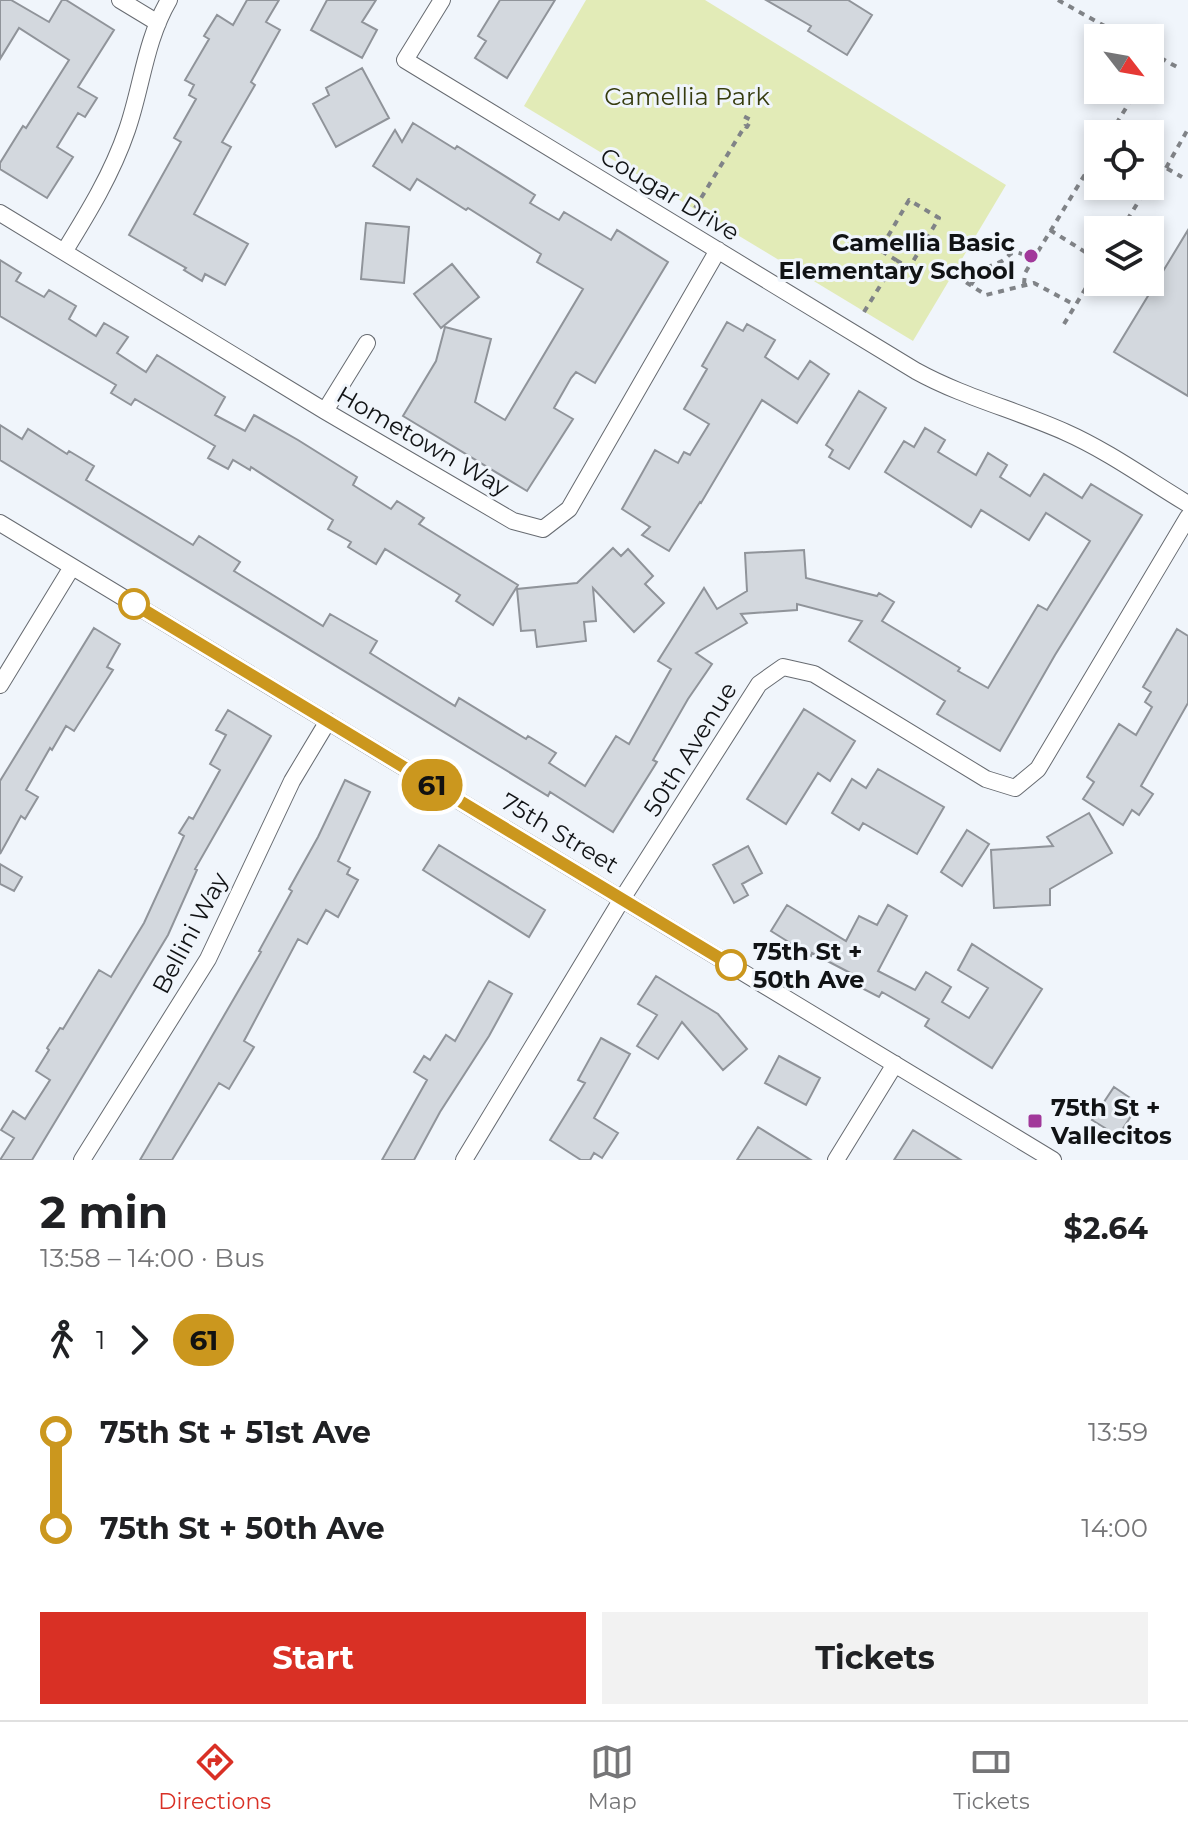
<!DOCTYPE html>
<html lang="en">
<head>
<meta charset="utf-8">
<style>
	:root { --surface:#fff; --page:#f2f2f2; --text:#202124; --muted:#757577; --line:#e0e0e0; --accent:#d93025 }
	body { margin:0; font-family:Montserrat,sans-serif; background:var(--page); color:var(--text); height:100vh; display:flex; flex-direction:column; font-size:30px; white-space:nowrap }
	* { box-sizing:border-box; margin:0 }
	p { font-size:26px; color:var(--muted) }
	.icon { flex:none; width:44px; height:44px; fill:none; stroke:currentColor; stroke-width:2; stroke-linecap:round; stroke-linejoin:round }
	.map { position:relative; height:1160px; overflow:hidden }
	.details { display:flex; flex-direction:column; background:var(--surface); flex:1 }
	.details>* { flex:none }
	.badge { padding:0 16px; border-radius:26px; font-size:28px; line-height:52px }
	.needle { width:52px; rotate:121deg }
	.tools { position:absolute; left:1084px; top:24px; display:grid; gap:16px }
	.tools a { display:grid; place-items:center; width:80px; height:80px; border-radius:0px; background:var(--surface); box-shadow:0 4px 12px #0003; font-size:40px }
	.map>.badge { position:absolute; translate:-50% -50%; box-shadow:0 0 0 4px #fff }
	.legs { display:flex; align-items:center; gap:12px; height:88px; padding:0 40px; font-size:26px }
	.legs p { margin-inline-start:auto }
	.overview { display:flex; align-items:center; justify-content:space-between; height:136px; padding:0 40px }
	h1 { font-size:44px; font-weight:700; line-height:60px }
	.primary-button { display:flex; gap:16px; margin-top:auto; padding:16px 40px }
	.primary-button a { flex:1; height:92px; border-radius:0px; background:var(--accent); color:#fff; font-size:32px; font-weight:700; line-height:92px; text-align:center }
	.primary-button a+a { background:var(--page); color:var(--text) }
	ul { padding:0 40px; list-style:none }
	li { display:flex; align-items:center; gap:28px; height:96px; font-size:30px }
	li i { display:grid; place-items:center; width:12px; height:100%; margin:0 10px; background:currentColor }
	li i::after { content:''; width:20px; height:20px; margin:-10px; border:6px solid; border-radius:50%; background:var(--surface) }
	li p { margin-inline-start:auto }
	li:first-child i { background:linear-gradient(#0000 50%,currentColor 0) }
	li:last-child i { background:linear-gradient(currentColor 50%,#0000 0) }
	.tab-bar { display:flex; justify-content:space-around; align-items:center; height:112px; border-top:2px solid var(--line); background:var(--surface); font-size:22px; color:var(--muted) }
	.tab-bar a { display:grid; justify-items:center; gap:4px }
	.tab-bar .active { color:var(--accent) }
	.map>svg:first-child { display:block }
	.green { fill:#e2ebb7 }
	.building { fill:#d3d8de; stroke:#90949a; stroke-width:2 }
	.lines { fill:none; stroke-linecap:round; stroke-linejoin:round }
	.street-casing { stroke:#676b71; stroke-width:18 }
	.path { stroke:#808387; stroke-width:4; stroke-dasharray:6 6; stroke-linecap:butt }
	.street { stroke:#fff; stroke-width:16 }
	.line-1-casing { stroke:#fff; stroke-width:18 }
	.line-1 { stroke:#cb971e; stroke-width:12 }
	.poi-dot { fill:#a1389a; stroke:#f0f5fb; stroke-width:3 }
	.stop-1-dot { fill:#fff; stroke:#cb971e; stroke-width:4 }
	.labels { text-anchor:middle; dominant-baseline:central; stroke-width:6; stroke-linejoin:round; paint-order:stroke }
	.park-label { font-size:24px; fill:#363c0e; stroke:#f0f5fb }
	.street-label { font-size:24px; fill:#111315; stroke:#f0f5fb }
	.poi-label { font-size:24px; font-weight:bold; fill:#111315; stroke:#f0f5fb; text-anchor:end }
	.stop-label { font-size:24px; font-weight:bold; fill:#111315; stroke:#f0f5fb; text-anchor:start }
</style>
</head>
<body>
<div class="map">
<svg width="1188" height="1160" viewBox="0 0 1188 1160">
	<rect width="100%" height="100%" fill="#f0f5fb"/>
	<path class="green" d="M586 0H705L1006 185 913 341 524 106Z"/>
	<path class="building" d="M0 0H11L49 22 62 0H66L114 30 78 87 97 98 85 117 78 113 57 147 73 157 47 198 0 169V163L23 126 26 128 69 60 19 28 0 59Z
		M247 0H279L266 22 280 30 251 82 255 85 222 142 231 147 194 214 248 244 225 285 205 274 202 281 184 270 186 268 129 235 181 142 174 138 196 99 189 95 194 85 185 80 209 39 204 36 217 15 233 25Z
		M327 0H376L362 22 377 30 362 58 311 30Z
		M500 0H555L507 78 475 58 486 41 478 36Z
		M766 0H848L872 15 847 55 808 31 811 26Z
		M362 68 389 118 336 147 313 104 329 95 326 88Z
		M413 123 455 149 457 146 535 195 530 203 559 220 564 212 611 240 617 230 668 262 595 383 576 372 571 378 554 408 573 419 527 491 403 416 436 361 445 327 491 339 475 402 505 420 583 289 537 262 541 254 468 208 466 210 417 179 410 190 373 166 395 130 402 142Z
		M366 223 409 227 404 283 361 279Z
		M1188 230V396L1114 352Z
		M0 260 21 273 16 281 44 297 49 290 76 306 69 319 96 336 104 323 128 337 117 353 146 372 157 355 225 397 215 415 245 431 254 415 298 440 357 477 353 485 391 509 397 501 424 518 419 524 518 585 493 625 456 601 460 595 385 549 376 564 348 547 351 542 328 529 333 520 251 467 250 470 233 460 228 469 208 458 215 446 135 399 131 405 111 393 116 385 0 316Z
		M452 264 479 297 441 328 414 294Z
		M727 322 743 331 747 324 775 340 765 357 798 379 810 361 829 374 797 423 762 400 701 503 700 502 669 551 642 535 650 527 622 509 655 450 678 463 684 452 690 455 709 424 684 409 707 369 702 366Z
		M859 391 886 408 849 469 829 457 833 450 826 445Z
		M0 425 22 439 28 429 67 454 69 451 94 466 86 480 193 545 199 536 240 562 234 571 323 626 330 614 377 641 370 653 455 706 459 698 526 739 528 736 556 753 549 763 585 786 616 736 629 744 671 669 658 661 704 588 717 609 747 591 745 553 804 550 806 578 877 596 879 593 894 602 882 621 960 668 958 671 988 688 1038 605 1047 610 1090 541 1046 513 1029 540 981 510 971 527 885 472 904 441 914 447 925 428 945 440 938 452 976 475 988 453 1007 465 1000 477 1030 496 1044 474 1082 498 1091 484 1142 515 1055 655 1000 751 937 714 945 701 849 641 862 621 797 604V610L741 614 747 623 696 653 712 664 688 699 653 760 657 762 613 832 550 792 548 796 0 460Z
		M613 548 621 556 628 549 653 576 645 584 664 603 634 632 593 588 596 621 584 622 586 641 537 647 535 630 521 631 517 589 577 583Z
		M94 628 120 644 107 667 113 670 74 731 66 726 52 750 50 748 26 790 38 797 25 819 21 816 0 854V781Z
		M1177 629 1188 636V703L1141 786 1153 794 1139 815 1132 810 1123 825 1083 799 1094 782 1087 777 1119 724 1136 735 1152 707 1145 702 1151 692 1143 687Z
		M804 709 855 741 830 781 818 773 786 824 747 799Z
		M228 710 271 736 195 869 197 870 168 935 32 1160H0L14 1138 1 1130 13 1111 25 1119 50 1080 36 1071 49 1050 47 1048 60 1028 63 1029 99 970 111 977 144 923 184 836 179 833 189 817 193 819 220 770 210 764 226 735 216 730Z
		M878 769 944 807 917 854 863 823 859 830 832 813 852 779 866 788Z
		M345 780 370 792 338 861 350 868 347 874 358 880 338 917 326 910 307 944 298 939 244 1041 254 1047 229 1089 219 1083 172 1160H140L261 952 259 951 292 891 289 889 318 837Z
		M1089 813 1112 853 1050 889V905L994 908 991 850 1053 846 1047 837Z
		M967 830 989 844 962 886 941 872Z
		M439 845 545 910 529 937 423 870Z
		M748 846 762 873 742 884 748 895 734 903 713 865Z
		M0 864 22 877 14 891 0 884Z
		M787 905 846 941 859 916 877 925 888 905 907 916 878 971 915 990 926 972 951 987 942 1002 969 1018 988 988 958 970 972 944 1042 989 992 1068 925 1026 929 1019 882 992 879 997 856 985 860 978 812 953 811 956 771 931Z
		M656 976 718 1014 747 1049 723 1070 682 1022 658 1059 637 1046 657 1015 638 1004Z
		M489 981 512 994 489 1036 440 1112 414 1160H382L427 1080 414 1072 424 1056 430 1060 446 1035 455 1041Z
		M601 1038 630 1054 594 1118 618 1133 602 1158 594 1153 590 1160H581L550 1140 585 1083 578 1080Z
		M779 1056 820 1078 806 1105 765 1083Z
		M1114 1087 1139 1104 1118 1136 1092 1120Z
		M758 1127 811 1160H737Z
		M913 1130 961 1160H894Z"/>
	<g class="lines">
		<defs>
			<path id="street" d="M120 0 158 23
				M442 0 405 60 916 371C963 397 1016 410 1065 432 1108 451 1148 480 1188 504
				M0 213 325 411 513 521 543 529 569 509 718 250
				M64 252C88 213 112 174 127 130 142 87 145 41 169 0
				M325 411 367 343
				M0 523 1053 1160
				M0 685 72 567
				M82 1160 208 959 292 781 328 721
				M464 1160 622 899 759 684 783 667 814 674 986 779 1015 788 1038 769 1188 517
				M836 1160 895 1064"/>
		</defs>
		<use href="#street" class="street-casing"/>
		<path class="path" d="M1058 0 1126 38
			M1150 52 1177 67
			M1150 69 1158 56
			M1110 134 1137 90
			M1150 155 1162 162 1161 165 1182 177
			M1166 168 1188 129
			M1088 170H1098
			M1150 183 1161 165
			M695 208 745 126 747 127 751 120 743 116
			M1050 230 1098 260
			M1121 230 1148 186
			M909 268 916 272
			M956 276 986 295 1034 283 1075 305
			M1024 284 1025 273 1034 258 1098 153
			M971 285C983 264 984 270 1002 261 1006 259 1010 253 1013 253 1020 251 1027 257 1032 261
			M864 312 896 260 880 250 909 200 939 218 909 268 896 260
			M1064 324 1098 268"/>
		<use href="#street" class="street"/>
	</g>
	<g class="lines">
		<defs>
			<path id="line-1" d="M134 604 731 965"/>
		</defs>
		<use href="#line-1" class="line-1-casing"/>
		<use href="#line-1" class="line-1"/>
	</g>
	<g class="poi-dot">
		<circle cx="1031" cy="256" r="8"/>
		<rect x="1027" y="1113" width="16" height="16" rx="4"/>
	</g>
	<g class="stop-1-dot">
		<circle cx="134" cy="604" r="14"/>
		<circle cx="731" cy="965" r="14"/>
	</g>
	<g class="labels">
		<g class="park-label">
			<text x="687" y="96">Camellia Park</text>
		</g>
		<g class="street-label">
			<text transform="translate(670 194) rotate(31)">Cougar Drive</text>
			<text transform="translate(423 441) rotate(30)">Hometown Way</text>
			<text transform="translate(690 749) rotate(-58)">50th Avenue</text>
			<text transform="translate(560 833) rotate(31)">75th Street</text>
			<text transform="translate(190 933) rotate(-62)">Bellini Way</text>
		</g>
		<g class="poi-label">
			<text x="1015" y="242">Camellia Basic<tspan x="1015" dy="28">Elementary School</tspan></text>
			<text x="1051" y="1107" text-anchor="start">75th St +<tspan x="1051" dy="28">Vallecitos</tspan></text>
		</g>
		<g class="stop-label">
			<text x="753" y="951">75th St +<tspan x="753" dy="28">50th Ave</tspan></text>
		</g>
	</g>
</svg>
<div class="tools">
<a><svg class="needle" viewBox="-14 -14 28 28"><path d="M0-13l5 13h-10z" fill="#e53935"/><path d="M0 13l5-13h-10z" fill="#757577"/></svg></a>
<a><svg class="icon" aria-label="locate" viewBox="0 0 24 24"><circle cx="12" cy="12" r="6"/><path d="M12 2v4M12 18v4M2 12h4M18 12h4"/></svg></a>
<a><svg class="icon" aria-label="layers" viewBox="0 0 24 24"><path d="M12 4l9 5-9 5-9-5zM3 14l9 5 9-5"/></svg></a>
</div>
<b class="badge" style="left:432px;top:785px;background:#cb971e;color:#111">61</b>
</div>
<section class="details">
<div class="overview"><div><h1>2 min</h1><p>13:58 – 14:00 · Bus</p></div><b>$2.64</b></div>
<div class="legs"><svg class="icon" aria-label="walk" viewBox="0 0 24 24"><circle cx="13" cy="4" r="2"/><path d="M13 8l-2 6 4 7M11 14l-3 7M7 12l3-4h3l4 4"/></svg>1<svg class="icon" aria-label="forward" viewBox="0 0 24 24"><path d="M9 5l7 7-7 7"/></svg><b class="badge" style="background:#cb971e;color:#111">61</b></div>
<ul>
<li><i style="color:#cb971e"></i><b>75th St + 51st Ave</b><p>13:59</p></li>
<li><i style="color:#cb971e"></i><b>75th St + 50th Ave</b><p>14:00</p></li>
</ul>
<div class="primary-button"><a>Start</a><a>Tickets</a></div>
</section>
<nav class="tab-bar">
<a class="active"><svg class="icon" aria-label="directions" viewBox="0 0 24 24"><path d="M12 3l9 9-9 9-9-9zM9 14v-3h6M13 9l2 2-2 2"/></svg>Directions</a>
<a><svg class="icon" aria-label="map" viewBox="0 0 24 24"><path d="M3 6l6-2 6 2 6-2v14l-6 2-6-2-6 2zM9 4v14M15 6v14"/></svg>Map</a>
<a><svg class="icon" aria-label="tickets" viewBox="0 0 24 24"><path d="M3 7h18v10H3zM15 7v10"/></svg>Tickets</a>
</nav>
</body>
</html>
